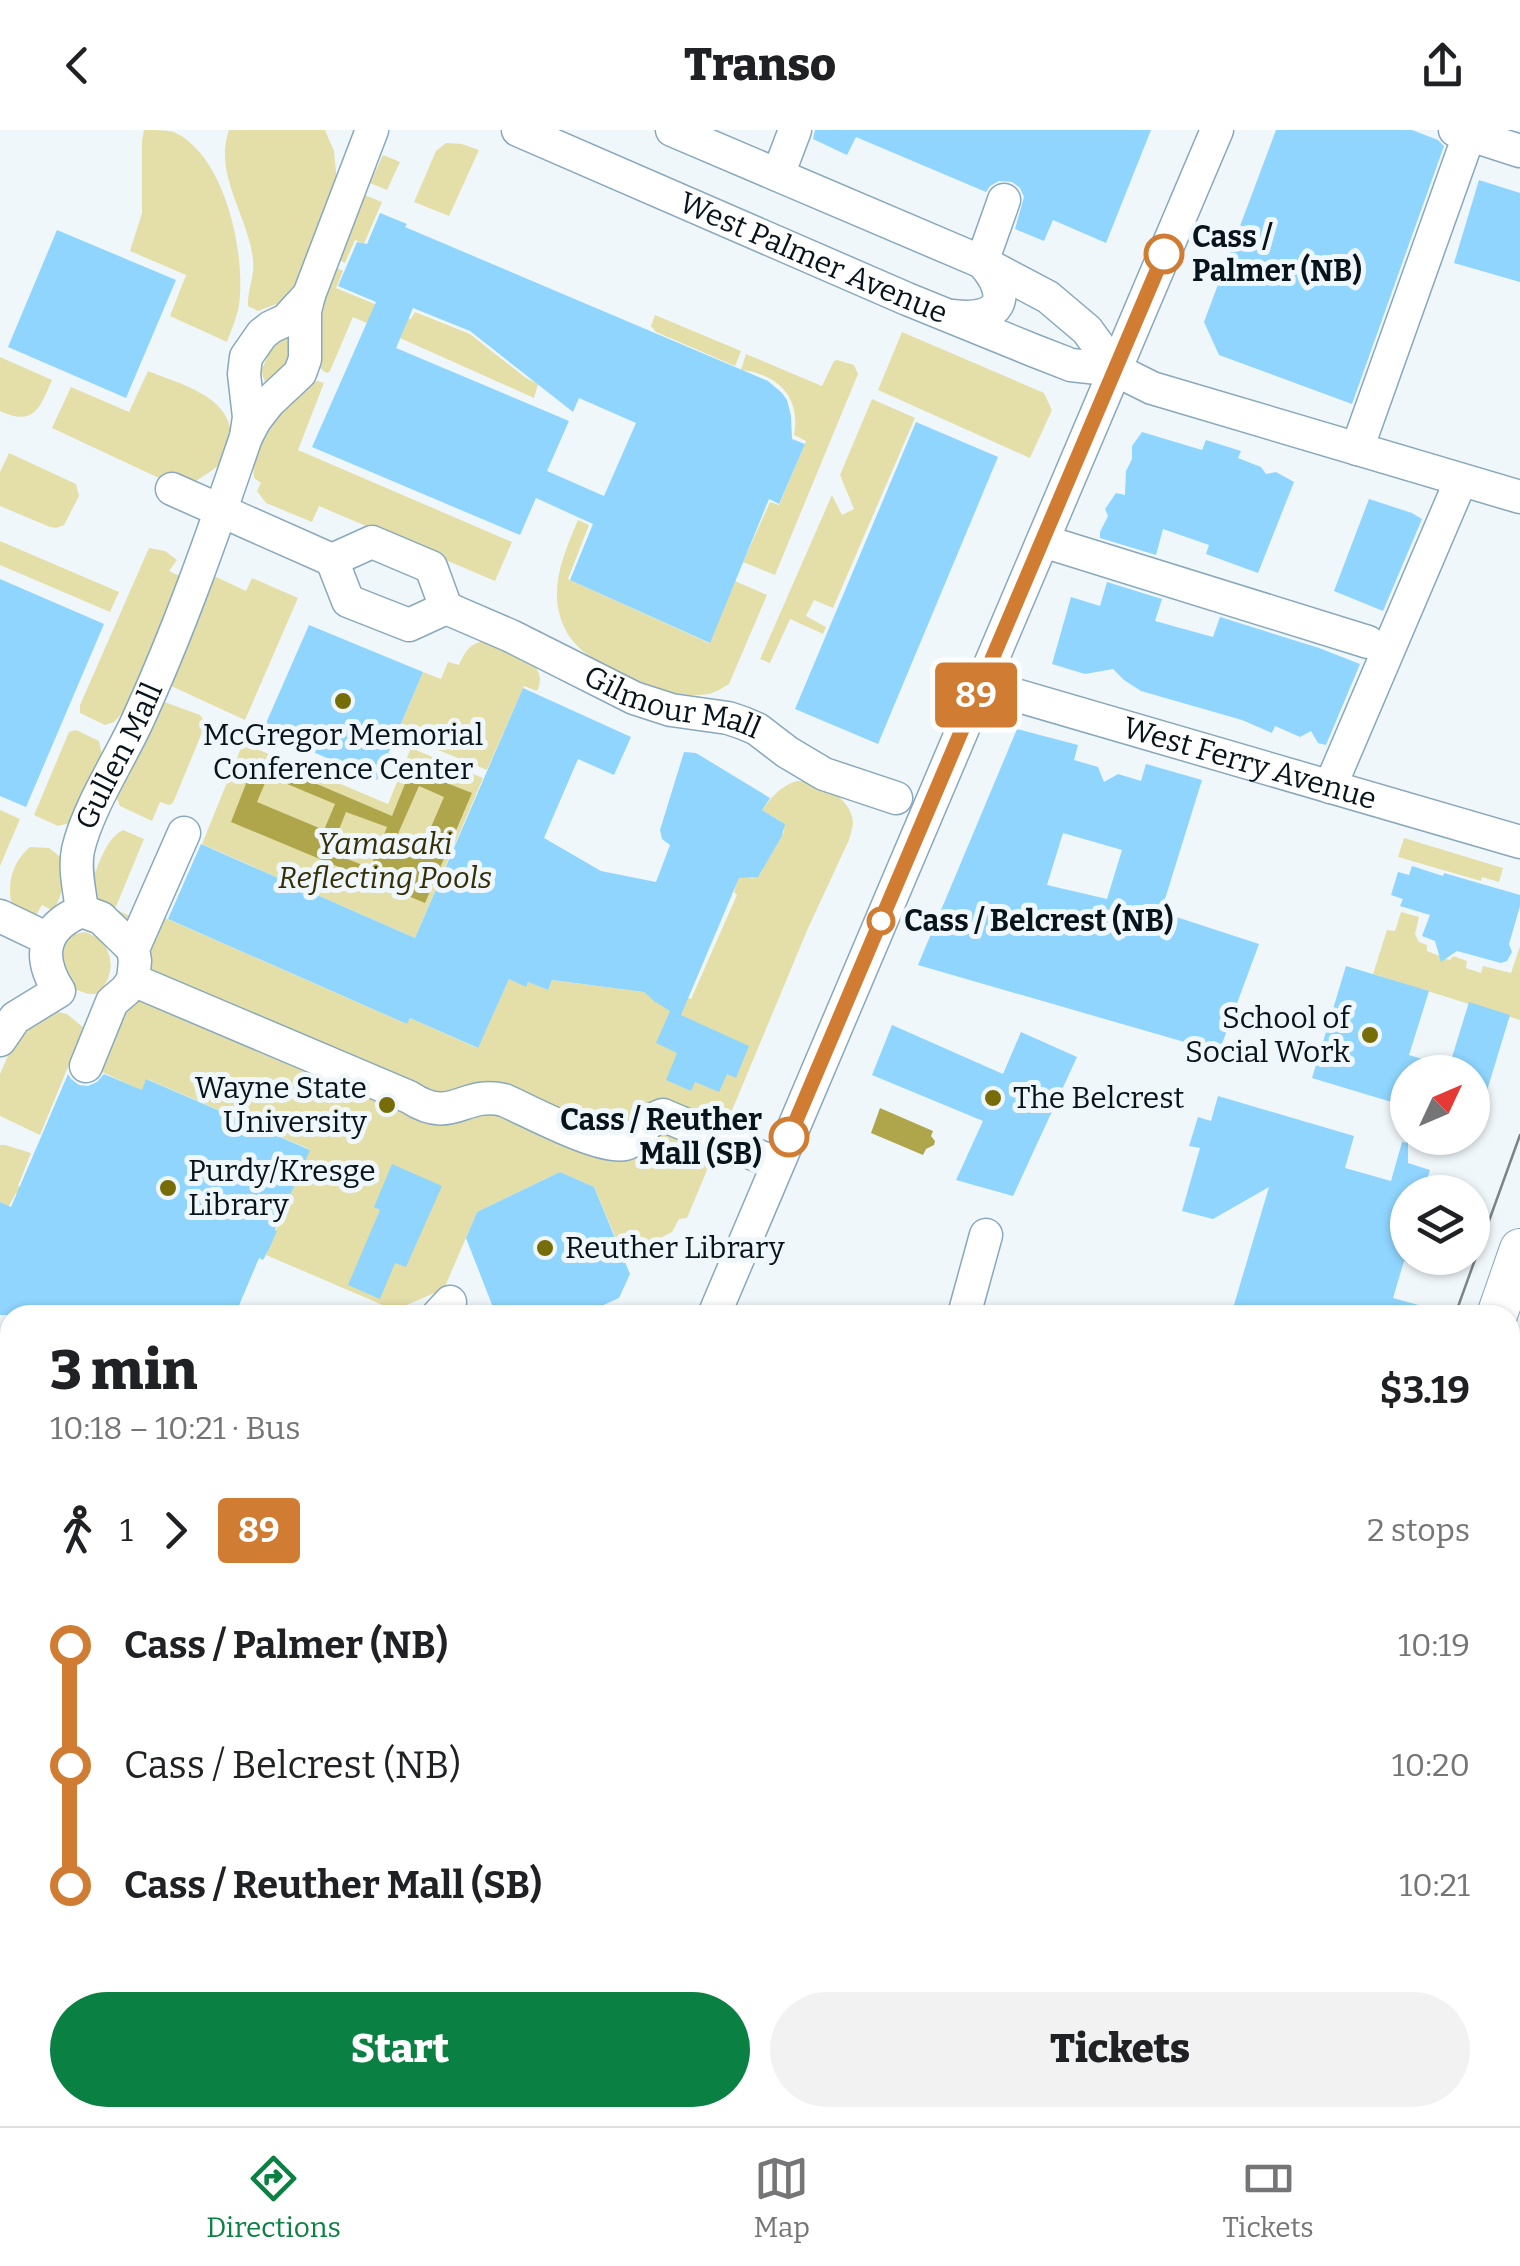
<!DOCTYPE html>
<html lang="en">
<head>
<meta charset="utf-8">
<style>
	:root { --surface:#fff; --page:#f2f2f2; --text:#202124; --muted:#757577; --line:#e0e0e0; --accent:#0b8043 }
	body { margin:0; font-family:Bitter,serif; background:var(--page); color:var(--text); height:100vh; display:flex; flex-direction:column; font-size:38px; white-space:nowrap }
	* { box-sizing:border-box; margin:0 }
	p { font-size:32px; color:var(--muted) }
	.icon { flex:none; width:55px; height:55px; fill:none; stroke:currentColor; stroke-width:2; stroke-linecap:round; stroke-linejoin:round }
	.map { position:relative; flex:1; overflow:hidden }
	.side { position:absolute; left:0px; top:1175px; width:1520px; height:822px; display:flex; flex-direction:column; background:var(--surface); border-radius:30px 30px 0 0; box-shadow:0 2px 8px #0004 }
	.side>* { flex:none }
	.badge { padding:0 20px; border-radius:8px; font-size:35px; line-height:65px }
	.needle { width:65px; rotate:46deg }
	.fabs { position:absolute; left:1390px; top:925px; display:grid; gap:20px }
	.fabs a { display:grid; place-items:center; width:100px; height:100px; border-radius:50%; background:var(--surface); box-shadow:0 2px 8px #0004; font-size:50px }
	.map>.badge { position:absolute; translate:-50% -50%; box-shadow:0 0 0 5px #fff }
	.legs { display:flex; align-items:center; gap:15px; height:110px; padding:0 50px; font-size:32px }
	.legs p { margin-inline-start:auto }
	.head { display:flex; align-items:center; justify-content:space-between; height:170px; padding:0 50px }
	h1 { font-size:55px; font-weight:800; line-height:75px }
	.primary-button { display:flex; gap:20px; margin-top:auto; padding:20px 50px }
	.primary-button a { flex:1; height:115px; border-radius:60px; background:var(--accent); color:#fff; font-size:40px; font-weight:800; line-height:115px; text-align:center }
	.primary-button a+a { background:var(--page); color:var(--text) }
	ul { padding:0 50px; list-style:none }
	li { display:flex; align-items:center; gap:35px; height:120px; font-size:38px }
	li i { display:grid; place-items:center; width:15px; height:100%; margin:0 12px; background:currentColor }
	li i::after { content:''; width:25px; height:25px; margin:-12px; border:8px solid; border-radius:50%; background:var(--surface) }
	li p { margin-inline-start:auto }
	li:first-child i { background:linear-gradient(#0000 50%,currentColor 0) }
	li:last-child i { background:linear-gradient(currentColor 50%,#0000 0) }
	header { display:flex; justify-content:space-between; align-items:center; height:130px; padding:0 50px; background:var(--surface); font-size:45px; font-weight:800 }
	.tab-bar { display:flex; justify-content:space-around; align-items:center; height:140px; border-top:2px solid var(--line); background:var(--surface); font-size:28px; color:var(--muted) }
	.tab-bar a { display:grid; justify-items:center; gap:5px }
	.tab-bar .on { color:var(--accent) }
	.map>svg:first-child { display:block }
	.green { fill:#e4dfa9 }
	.water { fill:#afa64b; fill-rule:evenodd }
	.building { fill:#8fd5fe; fill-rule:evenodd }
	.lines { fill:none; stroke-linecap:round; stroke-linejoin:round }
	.minor-casing { stroke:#88a8bc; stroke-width:35 }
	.major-casing { stroke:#88a8bc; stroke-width:42 }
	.minor { stroke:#fff; stroke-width:32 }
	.major { stroke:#fff; stroke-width:40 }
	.tram { stroke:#7a8489; stroke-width:2.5 }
	.line-1-casing { stroke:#fff; stroke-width:22 }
	.line-1 { stroke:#d07c32; stroke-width:15 }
	.stop-1-dot { fill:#fff; stroke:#d07c32; stroke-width:5 }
	.poi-dot { fill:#766d09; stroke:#f0f7fb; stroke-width:4 }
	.labels { text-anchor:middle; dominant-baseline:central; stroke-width:10; stroke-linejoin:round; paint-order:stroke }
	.stop-label { font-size:30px; font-weight:bold; fill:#08141b; stroke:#f0f7fb; text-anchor:start }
	.street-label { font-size:30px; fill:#08141b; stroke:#f0f7fb }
	.poi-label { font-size:30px; fill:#08141b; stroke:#f0f7fb; text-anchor:start }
	.park-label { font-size:30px; font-style:italic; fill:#342f07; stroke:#f0f7fb }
</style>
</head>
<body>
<header><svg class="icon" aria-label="back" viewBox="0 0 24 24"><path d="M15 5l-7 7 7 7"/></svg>Transo<svg class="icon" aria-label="share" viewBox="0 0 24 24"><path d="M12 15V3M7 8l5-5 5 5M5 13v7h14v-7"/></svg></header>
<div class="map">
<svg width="1520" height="1996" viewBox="0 0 1520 1996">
	<rect width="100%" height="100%" fill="#f0f7fb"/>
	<path class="green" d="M144 0C154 0 165 0 174 2 226 26 246 125 239 175 237 188 231 200 227 212L170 186 186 145 130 121 142 83V11Z
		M229 0H325L334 21 337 52 310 136 279 173 258 181 248 176C247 161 255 146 253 130 249 87 213 44 229 0Z
		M446 13 462 14 479 20 449 86 414 72 436 21Z
		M383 25 400 32 387 60 370 53Z
		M362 64 382 72 364 114 355 110 345 133 334 128Z
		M331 135 343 141 336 158 411 189 415 182 470 204 526 248 538 254 534 268 353 187 330 241 327 243C298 228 325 161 331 135Z
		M655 185 741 221 735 236 656 202 651 196Z
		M902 202 1044 263 1052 280 1030 328 878 260Z
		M288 208 295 216 276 257 265 252 261 241 275 210Z
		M746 224 822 256 834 231 837 230 854 235 858 244 775 445 743 432 770 372 779 375 806 311 794 305C801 267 778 244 741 240Z
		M0 227 52 250C40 278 34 297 0 281Z
		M148 241C177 253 229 265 231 304 231 313 228 325 221 333 213 341 200 347 190 356H176L52 298 71 257 129 282Z
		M318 251 324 253 298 320 512 412 495 451 319 376 312 392 266 373 257 361 261 353 254 348 253 335 258 307 306 253Z
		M872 269 915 288 833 478 814 470 806 486 826 497 823 504 790 489 770 533 760 529 832 365 842 385 854 379 840 345Z
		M9 323 76 354 79 366 64 395 56 398 50 397 0 376V342Z
		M578 390 589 395 568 449 709 513 735 451 767 465 729 554C722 558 715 563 708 564 668 572 585 537 566 501 546 462 563 426 578 390Z
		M0 411 119 462 110 482 0 435Z
		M149 418 165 421 177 430 169 441 180 446 179 453 123 582 114 592 105 595 80 583V575Z
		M214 446 246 461 252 448 298 468 245 590 169 555Z
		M499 510C517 523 550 535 537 561L524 556 487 640 397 603 423 542 441 549 448 532 459 535C469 513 474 511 499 510Z
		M162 571 200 585 206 593 173 673 169 675 160 672 152 691 120 676 116 666Z
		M76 600 99 611 103 629 70 693 58 696 34 685 69 602Z
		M243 613 388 674 411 618 483 648 415 808 202 714Z
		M797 651C819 652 852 667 853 693 853 697 850 706 849 710L809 796 687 1088 679 1089 672 1102 624 1127 594 1057 560 1042 477 1082 444 1159 395 1180 392 1179 266 1125 309 1019 147 949 143 961 100 941 160 790 163 791 165 788 407 894 410 888 477 918 509 849 525 856 528 852 548 860 552 850 644 862 664 877 676 863 691 869 737 765 734 762 740 743 752 748 759 745 784 702 782 692 762 680C771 667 782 655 797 651Z
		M0 680 20 689 0 736Z
		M123 700 144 709 115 779 136 789 134 796 99 779 91 753C99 735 105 709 123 700Z
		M1404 708 1503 738 1499 752 1482 747 1481 751 1398 727Z
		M30 717 49 718 63 729C64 750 64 763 53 781L42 775 35 787 12 775C6 754 13 731 30 717Z
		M1401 782 1419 787 1415 804 1419 812 1427 815V821L1450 830 1453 826 1467 831 1466 838 1481 843 1483 836 1511 843 1520 816V890L1373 844 1387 800 1395 801Z
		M85 802C114 811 119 844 97 864H88L74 859 57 825 70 805Z
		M53 881 67 884 84 898 40 1005 0 986V944L22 894Z
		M0 1015H5L31 1023 18 1056 161 1117 16 1063 9 1076 0 1072Z
		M0 1354 10 1358V1553L0 1548Z
		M1510 1485 1520 1488 1519 1747 1510 1744Z
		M1510 1757 1520 1760V1788L1510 1815Z
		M244 1988H302L299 1996H240Z
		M426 1988H471L467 1996H422Z
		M805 1988H1004L1001 1996H802Z
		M1017 1988H1140L1137 1996H1014Z"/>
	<path class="water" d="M256 628 392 686 411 639 472 663 425 773 231 692ZM268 646 335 674 324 700 257 672ZM419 656 444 667 418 727 393 715ZM346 682 387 697 370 738 330 722Z
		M880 978 933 1001 931 1006 935 1011 934 1015 926 1019 923 1025 871 1003Z"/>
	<path class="building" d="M815 0H1151L1106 113 1053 90 1044 111 1015 99 1024 67 1020 58 1012 52 999 51 990 56 986 62 856 7 847 25 813 9Z
		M1276 0H1412L1438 10 1444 16 1352 274 1219 225 1204 192Z
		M1479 50 1520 63V152L1454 133Z
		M380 83 407 94 405 97 768 251 782 263 787 270 791 286 792 309 805 314 779 374 769 369 710 513 570 450 593 394 536 368 520 405 312 317 376 172 338 156 357 112 367 114ZM413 178 470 201 573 282 579 268 636 293 604 366 547 341 569 291 396 218Z
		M57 100 176 150 126 268 8 217Z
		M916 292 998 327 878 614 795 579Z
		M1142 302 1202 320 1206 310 1241 321 1238 328 1261 337 1266 344 1276 342 1294 352 1258 443 1206 424 1209 415 1163 399 1156 425 1100 408V402L1108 386 1105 379 1116 363 1125 365 1126 341 1132 329V316Z
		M1369 369 1412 383 1422 389 1383 481 1334 461Z
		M0 449 104 494 26 677 0 666Z
		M1107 452 1162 469 1155 491 1213 507 1220 487 1319 518 1360 534 1326 615 1318 613 1311 601 1300 607 1275 596 1272 603 1242 590 1141 561 1124 550 1113 539 1085 544 1052 534 1071 467 1100 476Z
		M309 495 423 542 377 650 263 600Z
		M523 558 631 607 614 645 578 629 544 708 601 741 656 752 670 715 662 709 660 700 684 622 696 623 770 668 762 680 785 694 782 706 758 747 739 748 681 885 749 916 736 948 727 944 719 962 695 952 691 961 666 950 677 923 656 913 670 881 654 871 644 862 552 850 548 860 528 852 526 857 509 849 478 918 410 888 407 894 168 789 201 714 415 808Z
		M1017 599 1078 615 1074 630 1098 637 1104 652 1118 644 1141 651 1146 634 1202 650 1161 782 1259 814 1219 922 918 835ZM1063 703 1122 720 1107 769 1047 755Z
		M1412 736 1443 746 1444 743 1520 765V776L1509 814 1512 822 1507 831 1501 833 1457 821 1441 832 1435 811 1422 806 1430 785 1400 776 1403 769 1391 765 1398 742 1409 745Z
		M1346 836 1429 861 1409 925 1449 937 1469 872 1510 885 1478 990 1472 989V942H1408V977L1312 948Z
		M892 895 1003 944 1021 902 1077 927 1013 1066 956 1050 983 991 872 945Z
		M68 944 71 949 79 955 88 956 97 952 104 944 142 960 146 949 310 1020 275 1100 277 1101 269 1119 263 1130 259 1128 235 1185H0V1072L11 1077Z
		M1218 966 1354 1006 1345 1038 1391 1051 1402 1012 1408 1013V1033L1430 1040 1423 1062H1408V1132L1404 1131 1393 1168 1433 1179 1432 1185H1231L1269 1057 1213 1089 1182 1081 1200 1018 1189 1016 1198 987 1211 991Z
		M392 1034 442 1056 406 1137 395 1133 380 1169 348 1155 380 1080 374 1077Z
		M560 1042 594 1057 630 1144 619 1168 581 1185H496L466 1108 477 1082Z"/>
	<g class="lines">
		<defs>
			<g id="minor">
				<path id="s1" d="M518 0 907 169 1035 221 1071 235 1116 240 1152 258 1520 367"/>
				<path d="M672 0 982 132 1048 167 1087 200 1116 240"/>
				<path d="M1455 0 1520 21"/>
				<path d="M778 45 795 0"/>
				<path d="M982 132 1004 70"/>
				<path d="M954 186C1000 192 1014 167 982 132"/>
				<path d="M246 307 255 290 269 272 300 243 305 229V181L309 165"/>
				<path d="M1357 319 1469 5"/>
				<path id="s2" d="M172 359 332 430 348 471 409 495 446 478 511 506 634 568 671 580 728 588 743 593 757 599 787 622 824 644 896 668"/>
				<path d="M1043 411 1368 512"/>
				<path d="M332 430 372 412 431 437 446 478"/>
				<path id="s3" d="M981 555 1520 712"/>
				<path d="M1330 657 1461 350"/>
				<path d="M82 781 101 788 133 819"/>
				<path d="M0 786 48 809"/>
				<path d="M133 850 409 967C453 996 462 960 504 970 529 981 601 1020 625 1014 640 1010 641 992 663 985L777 1034"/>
				<path id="s4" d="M0 910 15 888 59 861C37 827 42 797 82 781 80 762 74 740 78 720 87 680 118 632 136 594 179 501 213 404 246 307L249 287 244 244 246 227 262 204 271 197 286 190 309 165 372 0"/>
				<path d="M86 936 112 872 126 860 133 850 135 831 133 819 184 703"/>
				<path d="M438 1185 450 1172"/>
				<path d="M714 1185 1217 0"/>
				<path d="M964 1185 986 1105"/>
				<path d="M1510 1435 1520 1438"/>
				<path d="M370 1996 373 1988"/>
			</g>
			<path id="major" d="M1497 1185 1520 1119
				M1207 1996 1210 1988"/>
		</defs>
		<use href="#minor" class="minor-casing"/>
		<use href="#major" class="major-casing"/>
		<use href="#minor" class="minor"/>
		<use href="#major" class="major"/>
		<path class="tram" d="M1455 1185 1520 1005
			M1510 1261 1520 1234
			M1164 1996 1167 1988
			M1246 1996 1249 1988"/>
	</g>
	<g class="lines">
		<defs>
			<path id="line-1" d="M789 1007 1164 124"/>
		</defs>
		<use href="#line-1" class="line-1-casing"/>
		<use href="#line-1" class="line-1"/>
	</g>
	<g class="stop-1-dot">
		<circle cx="1164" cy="124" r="18"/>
		<circle cx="881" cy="791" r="12"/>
		<circle cx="789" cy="1007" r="18"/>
	</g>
	<g class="poi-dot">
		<circle cx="343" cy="571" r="10"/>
		<circle cx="1370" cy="905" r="10"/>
		<circle cx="993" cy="968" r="10"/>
		<circle cx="387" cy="975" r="10"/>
		<circle cx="168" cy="1058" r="10"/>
		<circle cx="545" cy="1118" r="10"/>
	</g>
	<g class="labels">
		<g class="stop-label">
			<text x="1192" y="107">Cass /<tspan x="1192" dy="34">Palmer (NB)</tspan></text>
			<text x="904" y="791">Cass / Belcrest (NB)</text>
			<text x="762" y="990" text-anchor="end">Cass / Reuther<tspan x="762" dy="34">Mall (SB)</tspan></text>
		</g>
		<g class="street-label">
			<text stroke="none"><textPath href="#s1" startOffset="322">West Palmer Avenue</textPath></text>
			<text stroke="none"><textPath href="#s2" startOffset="572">Gilmour Mall</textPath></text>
			<text stroke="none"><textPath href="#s4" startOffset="342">Gullen Mall</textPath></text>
			<text stroke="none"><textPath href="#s3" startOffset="280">West Ferry Avenue</textPath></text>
		</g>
		<g class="poi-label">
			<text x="343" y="605" text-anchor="middle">McGregor Memorial<tspan x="343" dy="34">Conference Center</tspan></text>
			<text x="1350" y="888" text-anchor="end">School of<tspan x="1350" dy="34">Social Work</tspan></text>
			<text x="367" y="958" text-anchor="end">Wayne State<tspan x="367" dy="34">University</tspan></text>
			<text x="1013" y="968">The Belcrest</text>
			<text x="188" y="1041">Purdy/Kresge<tspan x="188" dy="34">Library</tspan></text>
			<text x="565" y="1118">Reuther Library</text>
		</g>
		<g class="park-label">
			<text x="385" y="714">Yamasaki<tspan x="385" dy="34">Reflecting Pools</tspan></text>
		</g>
	</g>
</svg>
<div class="fabs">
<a><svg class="needle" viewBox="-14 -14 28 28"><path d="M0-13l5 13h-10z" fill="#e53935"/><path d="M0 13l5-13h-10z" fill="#757577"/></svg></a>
<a><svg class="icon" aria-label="layers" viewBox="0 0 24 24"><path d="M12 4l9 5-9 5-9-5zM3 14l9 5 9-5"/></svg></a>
</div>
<b class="badge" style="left:976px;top:565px;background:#d07c32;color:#fff">89</b>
<section class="side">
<div class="head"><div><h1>3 min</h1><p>10:18 – 10:21 · Bus</p></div><b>$3.19</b></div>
<div class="legs"><svg class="icon" aria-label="walk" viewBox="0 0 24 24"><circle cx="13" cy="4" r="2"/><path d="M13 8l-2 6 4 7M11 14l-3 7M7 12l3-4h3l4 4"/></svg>1<svg class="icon" aria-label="forward" viewBox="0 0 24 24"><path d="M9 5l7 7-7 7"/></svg><b class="badge" style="background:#d07c32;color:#fff">89</b><p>2 stops</p></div>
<ul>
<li><i style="color:#d07c32"></i><b>Cass / Palmer (NB)</b><p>10:19</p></li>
<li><i style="color:#d07c32"></i><span>Cass / Belcrest (NB)</span><p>10:20</p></li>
<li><i style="color:#d07c32"></i><b>Cass / Reuther Mall (SB)</b><p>10:21</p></li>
</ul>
<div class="primary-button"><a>Start</a><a>Tickets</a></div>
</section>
</div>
<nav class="tab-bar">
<a class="on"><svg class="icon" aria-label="directions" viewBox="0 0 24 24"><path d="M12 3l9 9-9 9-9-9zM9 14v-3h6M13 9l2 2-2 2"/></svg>Directions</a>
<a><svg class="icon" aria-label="map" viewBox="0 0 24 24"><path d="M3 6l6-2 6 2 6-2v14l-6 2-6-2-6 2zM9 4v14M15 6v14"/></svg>Map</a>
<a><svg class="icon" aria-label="tickets" viewBox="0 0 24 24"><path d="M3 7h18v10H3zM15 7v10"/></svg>Tickets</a>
</nav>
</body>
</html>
